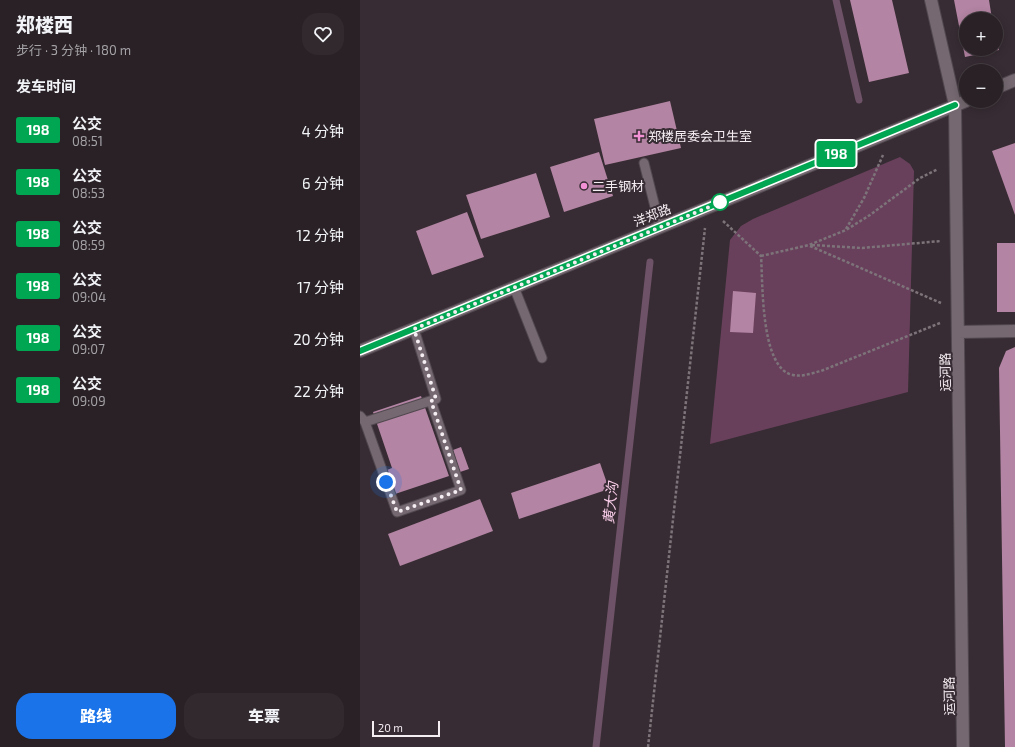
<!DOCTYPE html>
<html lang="zh">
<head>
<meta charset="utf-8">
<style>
	:root { --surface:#292126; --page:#31292e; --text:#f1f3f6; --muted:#a5a3a7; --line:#453e43; --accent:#1a73e8 }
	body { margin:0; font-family:"Exo 2","Noto Sans SC",sans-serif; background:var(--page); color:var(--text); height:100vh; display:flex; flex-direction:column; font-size:15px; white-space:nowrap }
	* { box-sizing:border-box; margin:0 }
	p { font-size:13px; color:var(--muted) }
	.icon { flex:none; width:22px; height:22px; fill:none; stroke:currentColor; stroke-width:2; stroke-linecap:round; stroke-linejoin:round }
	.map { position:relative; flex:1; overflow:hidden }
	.drawer { display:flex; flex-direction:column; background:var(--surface); width:360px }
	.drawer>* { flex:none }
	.badge { padding:0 8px; border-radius:3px; font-size:14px; line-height:26px }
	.tools { position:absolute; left:599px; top:12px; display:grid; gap:8px }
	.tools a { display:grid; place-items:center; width:44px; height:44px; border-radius:50%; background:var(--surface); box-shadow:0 2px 10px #0003,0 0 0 1px var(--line); font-size:20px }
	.scale { position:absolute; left:12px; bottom:10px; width:68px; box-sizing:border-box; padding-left:4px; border:2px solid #f4edf2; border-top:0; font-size:11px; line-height:14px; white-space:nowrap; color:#f4edf2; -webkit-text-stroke:3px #372c33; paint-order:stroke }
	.you { position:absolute; width:20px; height:20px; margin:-10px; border:3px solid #fff; border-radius:50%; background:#1a73e8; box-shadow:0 0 0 6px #1a73e833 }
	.map>.badge { position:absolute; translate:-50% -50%; box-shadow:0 0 0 2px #fff }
	h2 { padding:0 16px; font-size:15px; line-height:36px }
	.round { display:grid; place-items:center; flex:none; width:42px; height:42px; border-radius:16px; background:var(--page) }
	.headline { display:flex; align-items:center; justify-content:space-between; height:68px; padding:0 16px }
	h1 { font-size:19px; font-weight:800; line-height:30px }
	.button { display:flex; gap:8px; margin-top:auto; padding:8px 16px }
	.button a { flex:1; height:46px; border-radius:16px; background:var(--accent); color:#fff; font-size:16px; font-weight:800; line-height:46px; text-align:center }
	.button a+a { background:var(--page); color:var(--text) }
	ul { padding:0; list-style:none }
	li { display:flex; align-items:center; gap:12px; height:52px; padding:0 16px }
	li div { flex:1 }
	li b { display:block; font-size:15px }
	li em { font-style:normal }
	li .badge { min-width:44px; font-weight:700; text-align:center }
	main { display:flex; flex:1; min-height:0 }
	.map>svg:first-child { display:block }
	.green { fill:#69405c }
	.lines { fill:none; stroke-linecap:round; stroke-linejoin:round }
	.stream { stroke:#6e5267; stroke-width:7 }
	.building { fill:#b384a3 }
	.lane-casing { stroke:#51484f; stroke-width:11 }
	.street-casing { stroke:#51484f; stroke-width:14 }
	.secondary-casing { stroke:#51484f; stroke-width:14 }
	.path { stroke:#7d747a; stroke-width:2.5; stroke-dasharray:3 2; stroke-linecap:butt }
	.lane { stroke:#756870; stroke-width:9 }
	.street { stroke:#756870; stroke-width:12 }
	.secondary { stroke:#756870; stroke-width:12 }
	.line-casing { stroke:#fff; stroke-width:9 }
	.line { stroke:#00a651; stroke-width:6 }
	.walk { stroke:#f4edf2; stroke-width:4; stroke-dasharray:0 7.2 }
	.poi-dot { fill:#f391d5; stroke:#372c33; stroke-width:1.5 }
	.stop-dot { fill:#fff; stroke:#00a651; stroke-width:2 }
	.labels { text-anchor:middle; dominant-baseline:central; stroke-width:4; stroke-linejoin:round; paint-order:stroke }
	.poi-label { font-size:13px; fill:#f4edf2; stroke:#372c33; text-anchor:start }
	.street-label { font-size:13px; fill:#f4edf2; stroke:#372c33 }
	.water-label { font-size:14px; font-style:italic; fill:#faceea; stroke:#372c33 }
</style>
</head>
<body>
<main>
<section class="drawer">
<div class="headline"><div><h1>郑楼西</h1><p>步行 · 3 分钟 · 180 m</p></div><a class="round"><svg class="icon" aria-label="heart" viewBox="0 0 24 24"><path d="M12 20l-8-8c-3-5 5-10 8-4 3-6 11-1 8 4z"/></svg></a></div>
<h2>发车时间</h2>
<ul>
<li><span class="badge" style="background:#00a651;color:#fff">198</span><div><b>公交</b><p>08:51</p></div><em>4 分钟</em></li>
<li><span class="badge" style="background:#00a651;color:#fff">198</span><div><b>公交</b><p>08:53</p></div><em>6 分钟</em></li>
<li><span class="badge" style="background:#00a651;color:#fff">198</span><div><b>公交</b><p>08:59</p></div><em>12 分钟</em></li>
<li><span class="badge" style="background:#00a651;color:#fff">198</span><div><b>公交</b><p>09:04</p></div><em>17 分钟</em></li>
<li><span class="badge" style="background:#00a651;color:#fff">198</span><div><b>公交</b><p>09:07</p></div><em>20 分钟</em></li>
<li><span class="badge" style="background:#00a651;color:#fff">198</span><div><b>公交</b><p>09:09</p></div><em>22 分钟</em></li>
</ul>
<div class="button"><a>路线</a><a>车票</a></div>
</section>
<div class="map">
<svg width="655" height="747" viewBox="0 0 655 747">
	<rect width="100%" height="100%" fill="#372c33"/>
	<path class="green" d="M540 157 550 164 554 171 548 392 350 444 370 240 381 226 393 219Z"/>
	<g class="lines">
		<path class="stream" d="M476 0 499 100
			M236 747 290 262"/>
	</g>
	<path class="building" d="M490 0H532L549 73 509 82Z
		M594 0H629L632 19H606V49H636L637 40 639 50 605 57Z
		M310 101 321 148 245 165 234 119Z
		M655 143V215L632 151Z
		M239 152 253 196 204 212 190 167Z
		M176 173 190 217 121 239 106 195Z
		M107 212 124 257 72 275 56 231Z
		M637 243H655V312H637Z
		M373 291 396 293 393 333 370 332Z
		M655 347V747H645L639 368 646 351Z
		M61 396 89 476 35 494 27 470 32 468 13 412Z
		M101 447 109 469 100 472 93 450Z
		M240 463 249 489 159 519 151 493Z
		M120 499 133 531 40 566 28 534Z"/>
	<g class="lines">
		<defs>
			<path id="lane" d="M284 163 300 227
				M154 287 182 358
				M0 416 5 422 76 399 54 329
				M5 422 37 512 101 490 71 401"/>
			<path id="street" d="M571 0 595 105 603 747
				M598 332 655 331"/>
			<path id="secondary" d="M636 88 655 80
				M0 351 606 101"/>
		</defs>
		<use href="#lane" class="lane-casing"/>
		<use href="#street" class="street-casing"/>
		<use href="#secondary" class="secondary-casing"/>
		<path class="path" d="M363 221 401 256C403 282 400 369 433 375 443 377 452 373 461 371L580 323
			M486 229 504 198 523 155
			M452 245 502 248 581 241
			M450 246 581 303
			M401 256 449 245 486 230 510 215 560 178 578 169
			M288 747 345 228"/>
		<use href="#lane" class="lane"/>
		<use href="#street" class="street"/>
		<use href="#secondary" class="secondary"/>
	</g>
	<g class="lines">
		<defs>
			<path id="line" d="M0 351 595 105"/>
		</defs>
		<use href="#line" class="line-casing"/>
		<use href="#line" class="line"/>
		<path class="walk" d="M26 482 37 512 101 490 71 401 76 399 54 329 361 202H360"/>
	</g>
	<g class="poi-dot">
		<path d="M277 130h4v4h4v4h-4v4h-4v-4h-4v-4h4z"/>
		<circle cx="224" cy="186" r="4"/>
	</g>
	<circle class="stop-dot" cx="360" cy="202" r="8"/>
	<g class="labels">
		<g class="poi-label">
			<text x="288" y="136">郑楼居委会卫生室</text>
			<text x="232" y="186">二手钢材</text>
		</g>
		<g class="street-label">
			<text transform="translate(292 215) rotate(-22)">洋郑路</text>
			<text transform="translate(585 372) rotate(-91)">运河路</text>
			<text transform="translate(589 696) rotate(-91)">运河路</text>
		</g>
		<g class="water-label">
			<text transform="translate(250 503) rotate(-84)">黄大沟</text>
		</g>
	</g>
</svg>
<div class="tools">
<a>+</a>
<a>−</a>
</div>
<div class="scale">20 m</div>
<div class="you" style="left:26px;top:482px"></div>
<b class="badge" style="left:476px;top:154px;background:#00a651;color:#fff">198</b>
</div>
</main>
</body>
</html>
